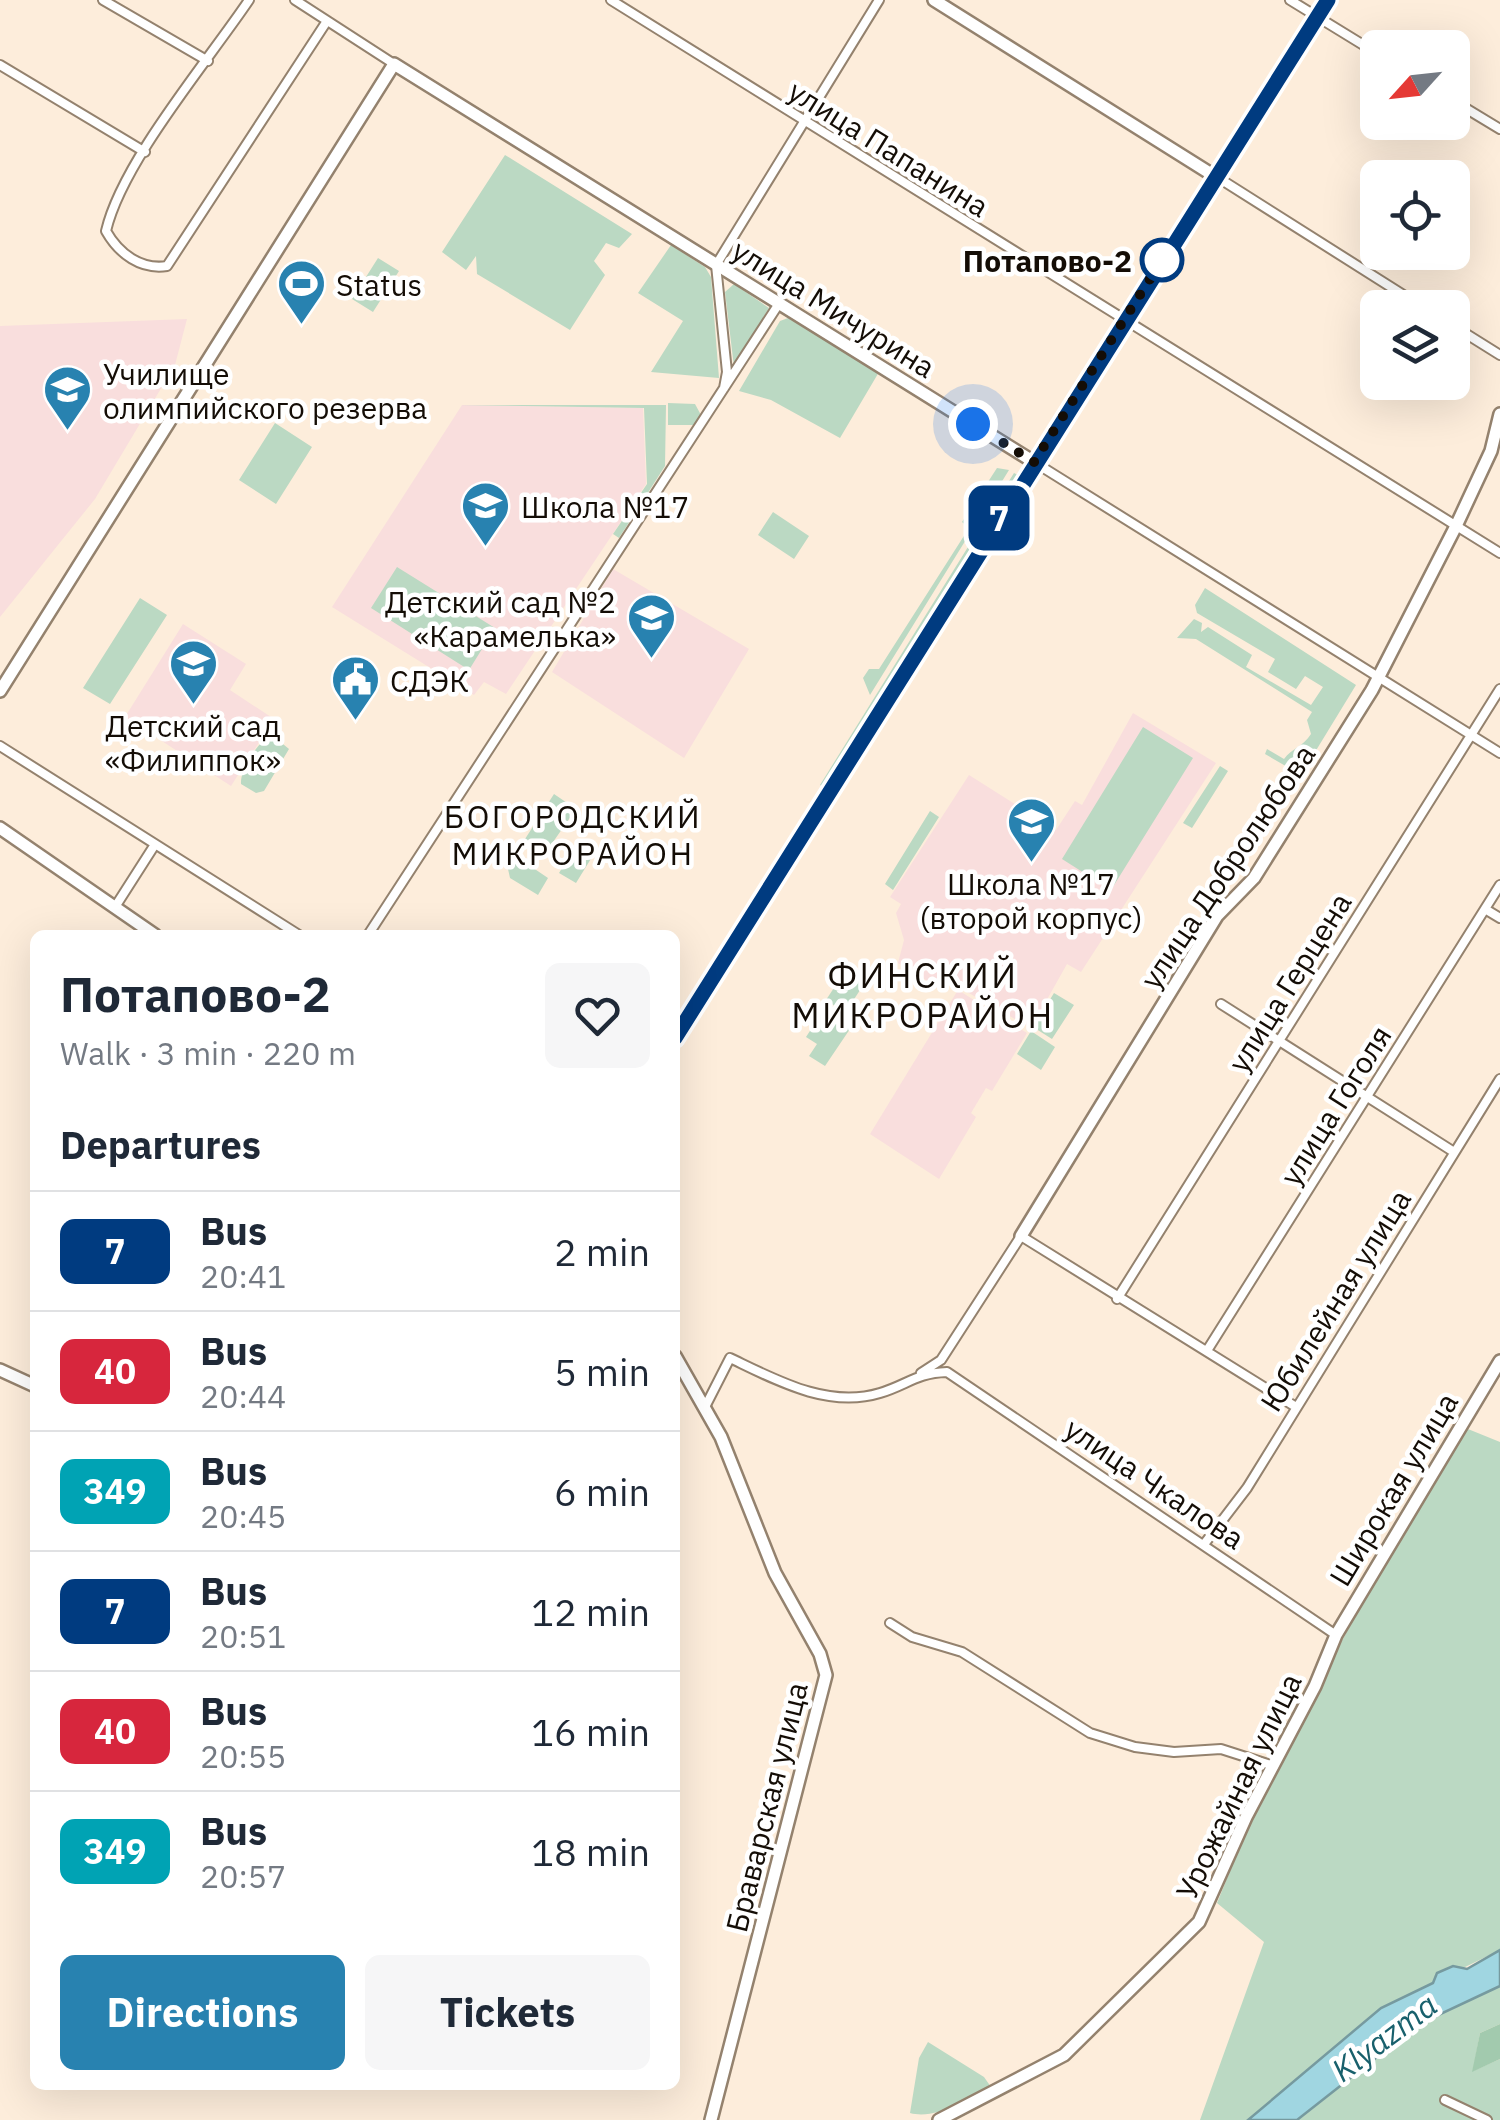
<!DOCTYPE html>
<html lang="en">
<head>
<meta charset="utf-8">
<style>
	:root { --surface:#fff; --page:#f6f6f7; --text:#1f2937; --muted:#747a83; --line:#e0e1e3; --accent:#2882b0 }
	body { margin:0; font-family:"IBM Plex Sans",sans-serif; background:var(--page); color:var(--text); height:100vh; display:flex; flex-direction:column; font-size:38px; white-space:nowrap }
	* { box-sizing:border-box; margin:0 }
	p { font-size:32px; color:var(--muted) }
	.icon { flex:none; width:55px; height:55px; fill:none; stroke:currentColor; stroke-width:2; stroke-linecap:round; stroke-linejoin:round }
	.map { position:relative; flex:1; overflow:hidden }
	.details { position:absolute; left:30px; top:930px; width:650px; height:1160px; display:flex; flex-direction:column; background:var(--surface); border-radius:15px; box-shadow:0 10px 40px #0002 }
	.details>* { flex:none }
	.badge { padding:0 20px; border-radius:15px; font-size:35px; line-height:65px }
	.needle { width:65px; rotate:243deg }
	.tools { position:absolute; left:1360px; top:30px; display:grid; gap:20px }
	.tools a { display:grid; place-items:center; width:110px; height:110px; border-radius:15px; background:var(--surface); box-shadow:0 10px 40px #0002; font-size:50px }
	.you { position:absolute; width:50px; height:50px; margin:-25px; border:8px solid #fff; border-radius:50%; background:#1a73e8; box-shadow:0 0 0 15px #1a73e833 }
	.map>.badge { position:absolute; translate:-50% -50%; box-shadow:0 0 0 5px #fff }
	h2 { padding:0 30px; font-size:38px; line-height:90px }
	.round { display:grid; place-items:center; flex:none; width:105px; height:105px; border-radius:15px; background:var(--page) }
	.headline { display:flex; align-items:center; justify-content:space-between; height:170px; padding:0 30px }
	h1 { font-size:48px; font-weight:800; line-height:75px }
	.cta { display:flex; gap:20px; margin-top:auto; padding:20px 30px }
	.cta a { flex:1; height:115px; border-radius:15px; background:var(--accent); color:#fff; font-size:40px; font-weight:800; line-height:115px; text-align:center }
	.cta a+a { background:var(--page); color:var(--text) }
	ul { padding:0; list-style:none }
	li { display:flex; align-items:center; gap:30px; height:120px; padding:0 30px; border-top:2px solid var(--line) }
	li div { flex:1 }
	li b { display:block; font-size:38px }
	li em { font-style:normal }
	li .badge { min-width:110px; font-weight:700; text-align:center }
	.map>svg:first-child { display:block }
	.education { fill:#f9dedd }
	.green { fill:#bbd9c3 }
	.forest { fill:#a2caae }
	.water { fill:#a0d6e1; stroke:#769a9f; stroke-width:2.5 }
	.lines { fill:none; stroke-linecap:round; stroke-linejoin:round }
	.street-casing { stroke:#94826e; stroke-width:12 }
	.secondary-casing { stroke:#94826e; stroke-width:16 }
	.street { stroke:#fff; stroke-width:8 }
	.secondary { stroke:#fff; stroke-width:11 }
	.line-casing { stroke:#fff; stroke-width:22 }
	.line { stroke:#003b80; stroke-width:15 }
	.walk { stroke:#140d06; stroke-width:10; stroke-dasharray:0 18 }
	.stop-dot { fill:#fff; stroke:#003b80; stroke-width:5 }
	.labels { text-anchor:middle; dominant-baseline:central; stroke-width:9; stroke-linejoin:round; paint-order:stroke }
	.street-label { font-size:30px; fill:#140d06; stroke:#fff }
	.stop-label { font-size:30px; font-weight:bold; fill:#140d06; stroke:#fff; text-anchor:end }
	.poi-label { font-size:30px; fill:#140d06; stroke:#fff; text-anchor:start }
	.neighbourhood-label { font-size:32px; letter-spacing:2.5px; fill:#140d06; stroke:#fff }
	.water-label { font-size:32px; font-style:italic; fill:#18606c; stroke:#fff }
	.quarter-label { font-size:35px; letter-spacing:2.5px; fill:#140d06; stroke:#fff }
</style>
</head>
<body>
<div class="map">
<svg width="1500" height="2120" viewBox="0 0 1500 2120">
	<rect width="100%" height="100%" fill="#fdeddb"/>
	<path class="education" d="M187 319 175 365 95 499 0 617V326Z
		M462 405 643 408 646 484 506 694 484 682 474 695 332 607Z
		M613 569 749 649 684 758 552 672Z
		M183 624 246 664 230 690 274 719 231 786 125 717Z
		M1133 713 1216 763 1081 972 1067 964 1031 1028 951 983 944 991 898 963 904 940 896 913 901 904 890 897 969 775 1056 830 1075 801 1082 805Z
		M958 990 1027 1033 992 1091 986 1088 971 1113 976 1117 939 1179 870 1134Z"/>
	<path class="green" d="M505 155 632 234 619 248 606 243 594 261 605 275 570 330 477 274 476 256 466 270 442 252Z
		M671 245 705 267 711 277 719 378 651 372 683 321 638 293Z
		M378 258 399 271 373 312 352 299Z
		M734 284 769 308 734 367 725 292Z
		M788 318 879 372 840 438 771 400 739 391 780 321Z
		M668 403 695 404 701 415 694 425H668Z
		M460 405H666L665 466 619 538 613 534 647 484 644 408Z
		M275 423 312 447 276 504 239 480Z
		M997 468 1009 470 870 695 863 678 869 669H879L969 528 962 522Z
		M1014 473 1020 476 824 787 820 785Z
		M773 512 809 536 794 559 758 535Z
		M397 567 495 628 469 670 371 608Z
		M1205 588 1356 685 1301 775 1265 754 1267 749 1284 759C1292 748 1303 747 1311 734L1307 720 1312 712 1196 639 1177 638 1194 619 1202 623 1201 632 1208 627 1252 655 1246 667 1311 705 1323 687 1305 676 1296 689 1268 672 1275 659 1197 613 1195 605Z
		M140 598 167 615 110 704 83 688Z
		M1143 727 1193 758 1111 890 1062 859Z
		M272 735 289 749 264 791 256 793 241 784C240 769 258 741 272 735Z
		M1220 766 1228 771 1192 828 1183 823Z
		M554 794 576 809 544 855 525 839Z
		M930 811 939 817 893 890 885 884Z
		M580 839 597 849 576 883 559 873Z
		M511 853 548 878 538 895 510 878 506 860Z
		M847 968 866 981 845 1013 826 1000Z
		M1054 993 1074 1005 1052 1039 1033 1027Z
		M825 1008 852 1026 825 1066 809 1056 817 1044 806 1037Z
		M1031 1031 1055 1047 1041 1070 1017 1054Z
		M1463 1427 1500 1442V1950L1381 2008 1248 2120H1200L1264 1942 1217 1903C1283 1737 1374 1581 1463 1427Z
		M1500 1986V2024L1480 2033 1473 2071 1500 2059V2120H1297L1419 2024Z
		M928 2042 984 2077 991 2087C968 2100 935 2120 910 2113L919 2058Z"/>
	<path class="forest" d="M1500 2024V2059L1472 2072 1480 2033Z"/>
	<path class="water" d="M1500 1950V1986L1419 2024 1297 2120H1248L1381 2008 1433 1983 1437 1973 1453 1966 1467 1969Z"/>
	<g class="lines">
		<defs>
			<path id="street" d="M103 0 208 61
				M249 0C208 61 122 162 106 231 119 254 141 270 167 266L327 21
				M295 0 394 64
				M611 0 1500 553
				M1290 0 1378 54
				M0 65 145 152
				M1452 100 1500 129
				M1217 177 1424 308
				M1452 325 1500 355
				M724 388 727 372 716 265 879 0
				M1034 462 1500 753
				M0 746 299 935
				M115 907 154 846
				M1485 909 1500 918
				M368 935 780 302
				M1221 1004 1454 1152
				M1117 1299 1500 689
				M1208 1349 1500 885
				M921 1373 941 1360 1021 1236 1296 1407
				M705 1407 730 1358C776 1380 828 1409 880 1393 907 1385 916 1373 947 1372L1336 1635
				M1205 1543 1247 1488 1500 1079
				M890 1623 912 1637 962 1652 1090 1733 1135 1747 1174 1752 1221 1749 1274 1766
				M1445 2100 1487 2120"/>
			<path id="secondary" d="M934 0 1216 177
				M0 691 394 64 1034 462
				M0 828 155 935
				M675 1038 1328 0
				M1021 1236 1217 916 1254 878 1372 690 1456 526 1491 451 1500 414
				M675 1356 721 1437 775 1573 820 1654 826 1675 711 2120
				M0 1370 35 1386
				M939 2120 1064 2055 1199 1922 1246 1817 1315 1686 1336 1635 1500 1361"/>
		</defs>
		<use href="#street" class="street-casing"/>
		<use href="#secondary" class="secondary-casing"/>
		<use href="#street" class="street"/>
		<use href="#secondary" class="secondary"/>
	</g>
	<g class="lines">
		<defs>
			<path id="line" d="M675 1038 1328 0"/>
		</defs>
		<use href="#line" class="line-casing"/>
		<use href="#line" class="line"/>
		<path class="walk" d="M973 424 1034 462 1162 260"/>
	</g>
	<defs>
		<symbol id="stadium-pin" viewBox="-11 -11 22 30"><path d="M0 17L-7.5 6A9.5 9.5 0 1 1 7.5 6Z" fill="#2882b0" stroke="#fff"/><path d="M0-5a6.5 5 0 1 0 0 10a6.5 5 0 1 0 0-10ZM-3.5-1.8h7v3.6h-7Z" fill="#fff"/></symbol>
		<symbol id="university-pin" viewBox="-11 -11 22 30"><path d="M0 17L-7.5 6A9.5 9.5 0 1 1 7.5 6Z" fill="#2882b0" stroke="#fff"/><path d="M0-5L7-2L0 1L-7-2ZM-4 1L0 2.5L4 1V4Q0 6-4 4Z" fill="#fff"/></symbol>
		<symbol id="school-pin" viewBox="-11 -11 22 30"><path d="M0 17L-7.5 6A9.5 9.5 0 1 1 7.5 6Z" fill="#2882b0" stroke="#fff"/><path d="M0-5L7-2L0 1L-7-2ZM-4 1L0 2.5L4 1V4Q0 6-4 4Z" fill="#fff"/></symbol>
		<symbol id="civic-pin" viewBox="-11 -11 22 30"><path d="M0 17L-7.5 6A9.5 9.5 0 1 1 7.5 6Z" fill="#2882b0" stroke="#fff"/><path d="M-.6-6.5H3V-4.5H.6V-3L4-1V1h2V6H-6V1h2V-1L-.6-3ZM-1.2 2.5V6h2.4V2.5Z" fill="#fff"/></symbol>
	</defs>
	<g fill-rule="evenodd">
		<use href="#stadium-pin" x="274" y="256" width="55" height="75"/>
		<use href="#university-pin" x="40" y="362" width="55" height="75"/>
		<use href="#school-pin" x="458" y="478" width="55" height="75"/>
		<use href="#school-pin" x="624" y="590" width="55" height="75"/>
		<use href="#school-pin" x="166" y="636" width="55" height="75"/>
		<use href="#civic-pin" x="328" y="652" width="55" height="75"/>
		<use href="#school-pin" x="1004" y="794" width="55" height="75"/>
	</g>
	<circle class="stop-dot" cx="1162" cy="260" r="20"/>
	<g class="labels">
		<g class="street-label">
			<text transform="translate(889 148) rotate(32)">улица Папанина</text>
			<text transform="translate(834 308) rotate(32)">улица Мичурина</text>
			<text transform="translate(1227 866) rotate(-56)">улица Добролюбова</text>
			<text transform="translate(1289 982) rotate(-58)">улица Герцена</text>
			<text transform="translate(1335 1105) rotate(-58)">улица Гоголя</text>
			<text transform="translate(1335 1300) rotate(-58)">Юбилейная улица</text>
			<text transform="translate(1155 1483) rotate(34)">улица Чкалова</text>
			<text transform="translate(1393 1489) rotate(-59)">Широкая улица</text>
			<text transform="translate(1238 1786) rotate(-64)">Урожайная улица</text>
			<text transform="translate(766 1807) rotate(-76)">Браварская улица</text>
		</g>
		<g class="stop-label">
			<text x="1132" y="260">Потапово-2</text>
		</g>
		<g class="poi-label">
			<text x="336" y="284">Status</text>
			<text x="103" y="373">Училище<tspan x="103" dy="34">олимпийского резерва</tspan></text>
			<text x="521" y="506">Школа №17</text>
			<text x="616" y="601" text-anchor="end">Детский сад №2<tspan x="616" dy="34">«Карамелька»</tspan></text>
			<text x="390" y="680">СДЭК</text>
			<text x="193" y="725" text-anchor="middle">Детский сад<tspan x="193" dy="34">«Филиппок»</tspan></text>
			<text x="1031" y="883" text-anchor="middle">Школа №17<tspan x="1031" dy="34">(второй корпус)</tspan></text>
		</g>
		<g class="neighbourhood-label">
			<text x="573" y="816">БОГОРОДСКИЙ<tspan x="573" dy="37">МИКРОРАЙОН</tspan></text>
		</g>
		<g class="water-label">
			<text transform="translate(1384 2037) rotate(-37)">Klyazma</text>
		</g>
		<g class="quarter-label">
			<text x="923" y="975">ФИНСКИЙ<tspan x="923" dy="40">МИКРОРАЙОН</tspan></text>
		</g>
	</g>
</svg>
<div class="tools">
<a><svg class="needle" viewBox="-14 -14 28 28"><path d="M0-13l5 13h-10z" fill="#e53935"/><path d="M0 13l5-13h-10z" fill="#747a83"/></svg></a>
<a><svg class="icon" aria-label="locate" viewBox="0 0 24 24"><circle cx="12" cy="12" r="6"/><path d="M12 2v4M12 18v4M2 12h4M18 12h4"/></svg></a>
<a><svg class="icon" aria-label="layers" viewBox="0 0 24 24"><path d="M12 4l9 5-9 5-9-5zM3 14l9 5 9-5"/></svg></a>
</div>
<div class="you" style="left:973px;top:424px"></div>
<b class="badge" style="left:999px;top:518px;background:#003b80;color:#fff">7</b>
<section class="details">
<div class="headline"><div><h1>Потапово-2</h1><p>Walk · 3 min · 220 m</p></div><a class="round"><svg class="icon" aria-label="heart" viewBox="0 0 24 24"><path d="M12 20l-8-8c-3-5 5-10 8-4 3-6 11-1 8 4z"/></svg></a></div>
<h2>Departures</h2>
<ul>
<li><span class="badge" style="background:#003b80;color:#fff">7</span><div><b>Bus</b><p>20:41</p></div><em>2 min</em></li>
<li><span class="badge" style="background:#d7263d;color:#fff">40</span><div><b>Bus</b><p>20:44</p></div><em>5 min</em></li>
<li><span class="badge" style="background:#00a3b4;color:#fff">349</span><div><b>Bus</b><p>20:45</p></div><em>6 min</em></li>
<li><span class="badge" style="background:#003b80;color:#fff">7</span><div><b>Bus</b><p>20:51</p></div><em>12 min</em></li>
<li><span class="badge" style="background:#d7263d;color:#fff">40</span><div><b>Bus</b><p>20:55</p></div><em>16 min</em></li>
<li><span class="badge" style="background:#00a3b4;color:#fff">349</span><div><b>Bus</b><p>20:57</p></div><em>18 min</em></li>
</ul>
<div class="cta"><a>Directions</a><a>Tickets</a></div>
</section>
</div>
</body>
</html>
